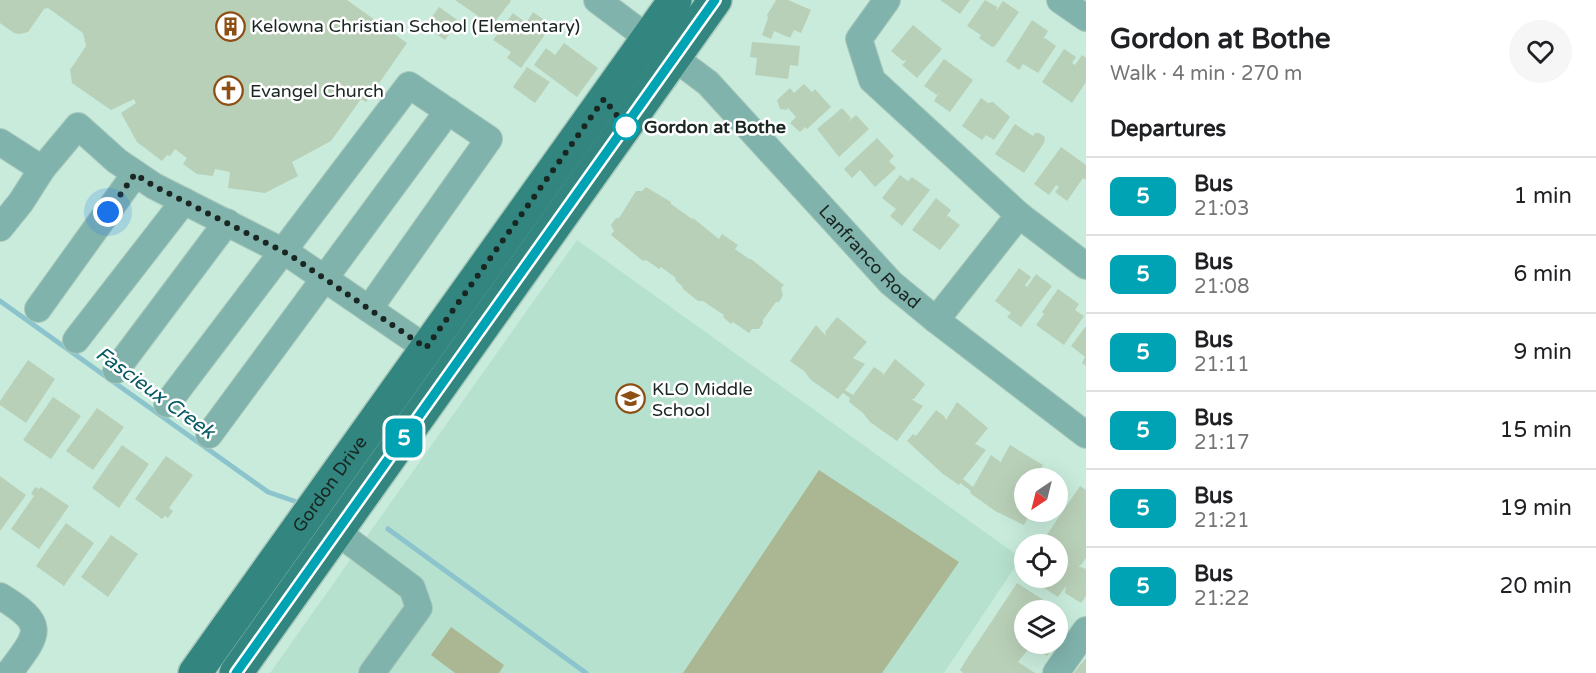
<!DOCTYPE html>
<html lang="en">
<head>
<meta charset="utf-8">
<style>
	:root { --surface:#fff; --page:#f6f6f6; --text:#202124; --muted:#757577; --line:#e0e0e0 }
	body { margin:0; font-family:"Varela Round",sans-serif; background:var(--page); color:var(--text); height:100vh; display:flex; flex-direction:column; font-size:22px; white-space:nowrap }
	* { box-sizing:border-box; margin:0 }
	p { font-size:20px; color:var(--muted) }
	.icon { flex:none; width:33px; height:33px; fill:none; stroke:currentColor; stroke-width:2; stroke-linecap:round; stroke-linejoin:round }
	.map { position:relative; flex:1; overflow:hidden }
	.panel { display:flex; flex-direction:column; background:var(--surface); width:510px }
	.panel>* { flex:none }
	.badge { padding:0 12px; border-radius:9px; font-size:21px; line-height:39px }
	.needle { width:39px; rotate:215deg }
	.fabs { position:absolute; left:1014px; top:468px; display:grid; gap:12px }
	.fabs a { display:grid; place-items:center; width:54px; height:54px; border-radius:50%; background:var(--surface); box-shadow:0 6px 24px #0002; font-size:30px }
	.you { position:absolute; width:30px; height:30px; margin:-15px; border:4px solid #fff; border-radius:50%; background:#1a73e8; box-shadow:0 0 0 9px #1a73e833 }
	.map>.badge { position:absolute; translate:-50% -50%; box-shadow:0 0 0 3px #fff }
	h2 { padding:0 24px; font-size:22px; line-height:54px }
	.round { display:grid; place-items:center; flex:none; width:63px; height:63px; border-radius:32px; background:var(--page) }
	.summary { display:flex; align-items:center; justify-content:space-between; height:102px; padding:0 24px }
	h1 { font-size:28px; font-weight:700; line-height:45px }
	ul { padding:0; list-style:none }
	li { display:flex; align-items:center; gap:18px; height:78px; padding:0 24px; border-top:2px solid var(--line) }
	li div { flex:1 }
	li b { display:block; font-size:22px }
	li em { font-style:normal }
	li .badge { min-width:66px; font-weight:700; text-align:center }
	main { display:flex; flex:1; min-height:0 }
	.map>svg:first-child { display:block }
	.built { fill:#b6e1ce }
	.green { fill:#abb793 }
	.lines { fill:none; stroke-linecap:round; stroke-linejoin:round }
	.stream { stroke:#8cc4cd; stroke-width:5 }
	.building { fill:#b9d0b8 }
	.minor-casing { stroke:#a8c8ba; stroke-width:28 }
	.major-casing { stroke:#a8c8ba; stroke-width:36 }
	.minor { stroke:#81b3ad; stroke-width:26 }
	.major { stroke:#32867f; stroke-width:33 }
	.line-casing { stroke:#fff; stroke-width:14 }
	.line { stroke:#00a3b4; stroke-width:9 }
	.walk { stroke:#192621; stroke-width:6; stroke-dasharray:0 10.8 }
	.stop-dot { fill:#fff; stroke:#00a3b4; stroke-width:3 }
	.labels { text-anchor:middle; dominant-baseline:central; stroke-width:5; stroke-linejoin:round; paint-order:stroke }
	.poi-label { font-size:18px; fill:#192621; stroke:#fff; text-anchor:start }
	.stop-label { font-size:18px; font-weight:bold; fill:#192621; stroke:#fff; text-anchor:start }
	.street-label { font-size:18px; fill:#192621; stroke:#fff }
	.water-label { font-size:20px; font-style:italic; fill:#085a64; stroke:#fff }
</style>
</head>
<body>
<main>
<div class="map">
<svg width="1086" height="673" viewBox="0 0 1086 673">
	<rect width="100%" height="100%" fill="#c8ebdb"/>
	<path class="built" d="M577 240 1021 558 944 673H270Z"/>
	<path class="green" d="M819 470 959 562 882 673H683Z
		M451 627 504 665 499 673H455L431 655Z"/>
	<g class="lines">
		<path class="stream" d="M0 301 268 492 297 502
			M388 529 586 673"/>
	</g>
	<path class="building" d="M0 0H347L407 43 366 102 361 99 331 141 292 162 298 176 265 193 228 188 230 172 215 169 213 176 197 174 183 164 187 158 175 149 170 156 167 155 162 161 137 142 121 113 136 103 134 99 111 110 72 83 70 70 86 46 83 33 48 8 44 9 28 32 20 34 14 33 0 23Z
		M455 0H510L511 1 487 32 476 24 481 18Z
		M776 0H788L811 10 801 33 794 30 790 38 774 31 771 39 762 35 768 18 767 15Z
		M940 0H970L960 14Z
		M985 0 997 7 996 11 1003 1 1019 12 995 46 992 47 979 38 981 35 967 26Z
		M439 7 459 21 445 40 425 27Z
		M533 12 552 25 521 68 507 58 511 52 493 40 513 13 525 22 523 24 525 25Z
		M1032 20 1048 31 1043 39 1045 38 1056 46 1038 73 1023 64 1019 70 1006 61Z
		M913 25 942 49 917 78 902 65 906 61 905 60 903 61 891 51Z
		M752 42 800 46 798 66 790 65 788 79 755 75 757 58 750 57Z
		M564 43 598 68 577 97 534 65 546 48 555 55Z
		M1064 49 1076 57 1072 63 1075 65 1082 55 1086 58V82L1072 103 1042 82Z
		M944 59 973 80 950 112 934 101 940 91 937 95 924 86Z
		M527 67 550 82 535 103 513 87Z
		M804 84 812 92 815 89 831 107 807 129 805 127 800 132 790 123 796 117 788 108 786 110 780 109 777 100 790 88 794 93Z
		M981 98 988 103 993 102 1010 117 994 140 986 135 982 140 962 126Z
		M842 108 851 118 848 122 856 115 869 129 839 157 817 129Z
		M1015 124 1033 136 1035 133H1039L1045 137 1044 143 1024 173 995 154Z
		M877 138 894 156 889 161 896 168 875 187 860 170 852 178 844 169Z
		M1061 147 1086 165V180L1083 178 1067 201 1055 192 1059 187 1056 185 1049 195 1034 184Z
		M900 175 908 181 912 177 930 190 902 226 890 216 896 209 882 198Z
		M646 187 671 202V204L692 219 693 218 719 239 722 234 738 245 735 249 749 259H751L784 285 781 288 783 295 779 302H776L763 320V323L759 329H752L749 333 733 322 731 324 723 317 724 315 703 301H698L683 289 682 286 675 280 676 278 661 267 659 269 646 260 643 261 611 235 614 231 611 225 616 218H619L636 191H642Z
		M936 198 951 210 946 217 948 216 960 225 940 250 912 230Z
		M1019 268 1031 277 1025 285 1027 287 1036 274 1052 286 1021 327 1007 317 1011 313 995 301Z
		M1058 289 1079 304 1075 310 1084 316 1064 345 1036 325 1044 314 1042 312Z
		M837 317 867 342 853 358 865 364 845 390 853 395 874 367 883 373 884 377V374L895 359 925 384 914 399H911L923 406 897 441 870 422 863 413 849 402 850 398 843 393 838 399 811 380 804 371 790 361 816 325 826 336 825 332Z
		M1086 326V366L1082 363 1085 357 1071 346Z
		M28 360 55 379 26 423 0 405V401Z
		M53 397 81 416 51 459 23 440Z
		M957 402 988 428 976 443H974L986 450 963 479 973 487 991 455 1002 463 1001 461 1010 445 1043 465 1036 478H1024V512H1031L1024 525 995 511 970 493 971 491 960 483 959 485 943 474 907 441 913 434 916 436 936 410 944 416 946 420Z
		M97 408 124 427 93 470 66 451Z
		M122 445 149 464 119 508 92 488Z
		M166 456 193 475 169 508 173 511 168 518 165 516 162 519 135 499Z
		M0 476 26 495 0 531Z
		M1080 486 1086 490V558L1081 565 1078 566 1086 569V596L1081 603 1065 593 1066 586 1058 597 1029 578H1058V544H1043L1042 542Z
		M35 487 39 489 41 487 69 506 39 549 11 529 34 496 31 494Z
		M66 523 94 543 64 586 36 566Z
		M111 535 138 554 108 597 81 577Z
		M1017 583 1054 607 1052 610H1024V644H1055L1047 656 1029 644 1031 646 1018 662 1035 673H963L960 670 968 657Z
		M1086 658V673H1074L1080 665Z"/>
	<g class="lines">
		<defs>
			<g id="minor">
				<path id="s1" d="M597 0 708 83 891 283 936 320 1086 435"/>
				<path d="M887 0 859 39 872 80 1019 215 1086 266"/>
				<path d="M1060 0 1086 18"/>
				<path d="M0 142 42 169"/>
				<path d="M0 228 21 202 42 169 78 126 117 161 154 186 290 255 426 348"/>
				<path d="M38 309 135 174"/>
				<path d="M936 320 1019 215"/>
				<path d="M76 340 184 201"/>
				<path d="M116 370 227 222"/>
				<path d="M167 404 409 85 489 139 369 309"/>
				<path d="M209 435 448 111"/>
				<path d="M337 532 412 588 419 608 372 673"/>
				<path d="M0 596C48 625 39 633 9 673"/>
				<path d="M1056 673 1086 630"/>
			</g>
			<g id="major">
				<path id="s2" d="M195 673 675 0"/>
				<path d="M236 673 715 0"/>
			</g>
		</defs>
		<use href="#minor" class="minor-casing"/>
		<use href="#major" class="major-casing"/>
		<use href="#minor" class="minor"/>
		<use href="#major" class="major"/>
	</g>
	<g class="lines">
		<defs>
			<path id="line" d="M236 673 715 0"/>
		</defs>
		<use href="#line" class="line-casing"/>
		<use href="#line" class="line"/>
		<path class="walk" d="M108 212 135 174 154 186 290 255 426 348 604 99 626 127"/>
	</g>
	<defs>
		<symbol id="building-ring" viewBox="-11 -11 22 22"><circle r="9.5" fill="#fff" stroke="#8d4f13" stroke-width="1.5"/><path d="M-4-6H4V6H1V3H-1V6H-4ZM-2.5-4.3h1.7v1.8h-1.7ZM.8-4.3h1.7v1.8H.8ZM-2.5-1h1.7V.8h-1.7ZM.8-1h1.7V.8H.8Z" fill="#8d4f13"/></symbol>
		<symbol id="church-ring" viewBox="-11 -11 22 22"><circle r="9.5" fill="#fff" stroke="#8d4f13" stroke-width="1.5"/><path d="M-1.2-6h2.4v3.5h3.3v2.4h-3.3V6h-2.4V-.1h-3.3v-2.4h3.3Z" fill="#8d4f13"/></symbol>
		<symbol id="school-ring" viewBox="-11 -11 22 22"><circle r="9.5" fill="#fff" stroke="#8d4f13" stroke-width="1.5"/><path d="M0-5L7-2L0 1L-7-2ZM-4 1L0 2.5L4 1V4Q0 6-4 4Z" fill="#8d4f13"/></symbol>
	</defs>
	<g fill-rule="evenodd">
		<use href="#building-ring" x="214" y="10" width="33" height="33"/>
		<use href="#church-ring" x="212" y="74" width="33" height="33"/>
		<use href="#school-ring" x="614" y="382" width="33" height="33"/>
	</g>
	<circle class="stop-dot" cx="626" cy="127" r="12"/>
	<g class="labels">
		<g class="poi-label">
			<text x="251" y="26">Kelowna Christian School (Elementary)</text>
			<text x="250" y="91">Evangel Church</text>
			<text x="652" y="389">KLO Middle<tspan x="652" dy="21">School</tspan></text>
		</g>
		<g class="stop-label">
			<text x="644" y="127">Gordon at Bothe</text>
		</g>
		<g class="street-label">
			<text stroke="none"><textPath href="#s1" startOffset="376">Lanfranco Road</textPath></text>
			<text stroke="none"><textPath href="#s2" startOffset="232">Gordon Drive</textPath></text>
		</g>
		<g class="water-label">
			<text transform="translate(155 393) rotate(36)">Fascieux Creek</text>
		</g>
	</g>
</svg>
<div class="fabs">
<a><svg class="needle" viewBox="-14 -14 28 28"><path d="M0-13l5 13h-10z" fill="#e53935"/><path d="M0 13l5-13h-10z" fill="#757577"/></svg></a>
<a><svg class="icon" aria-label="locate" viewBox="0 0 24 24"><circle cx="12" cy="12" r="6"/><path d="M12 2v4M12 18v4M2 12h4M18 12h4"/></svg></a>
<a><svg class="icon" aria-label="layers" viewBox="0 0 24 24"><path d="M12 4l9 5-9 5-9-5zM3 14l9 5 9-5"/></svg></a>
</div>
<div class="you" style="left:108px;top:212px"></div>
<b class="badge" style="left:404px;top:438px;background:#00a3b4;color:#fff">5</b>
</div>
<section class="panel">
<div class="summary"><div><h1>Gordon at Bothe</h1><p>Walk · 4 min · 270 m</p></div><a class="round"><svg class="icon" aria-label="heart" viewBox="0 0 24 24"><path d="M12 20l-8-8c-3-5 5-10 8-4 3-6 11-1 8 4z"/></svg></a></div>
<h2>Departures</h2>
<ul>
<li><span class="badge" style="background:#00a3b4;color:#fff">5</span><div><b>Bus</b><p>21:03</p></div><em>1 min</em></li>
<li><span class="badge" style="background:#00a3b4;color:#fff">5</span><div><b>Bus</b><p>21:08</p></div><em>6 min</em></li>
<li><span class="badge" style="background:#00a3b4;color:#fff">5</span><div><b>Bus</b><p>21:11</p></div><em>9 min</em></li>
<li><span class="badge" style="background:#00a3b4;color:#fff">5</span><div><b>Bus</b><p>21:17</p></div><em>15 min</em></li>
<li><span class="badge" style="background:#00a3b4;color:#fff">5</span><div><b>Bus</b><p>21:21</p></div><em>19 min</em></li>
<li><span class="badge" style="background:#00a3b4;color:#fff">5</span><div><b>Bus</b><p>21:22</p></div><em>20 min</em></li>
</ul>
</section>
</main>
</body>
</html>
